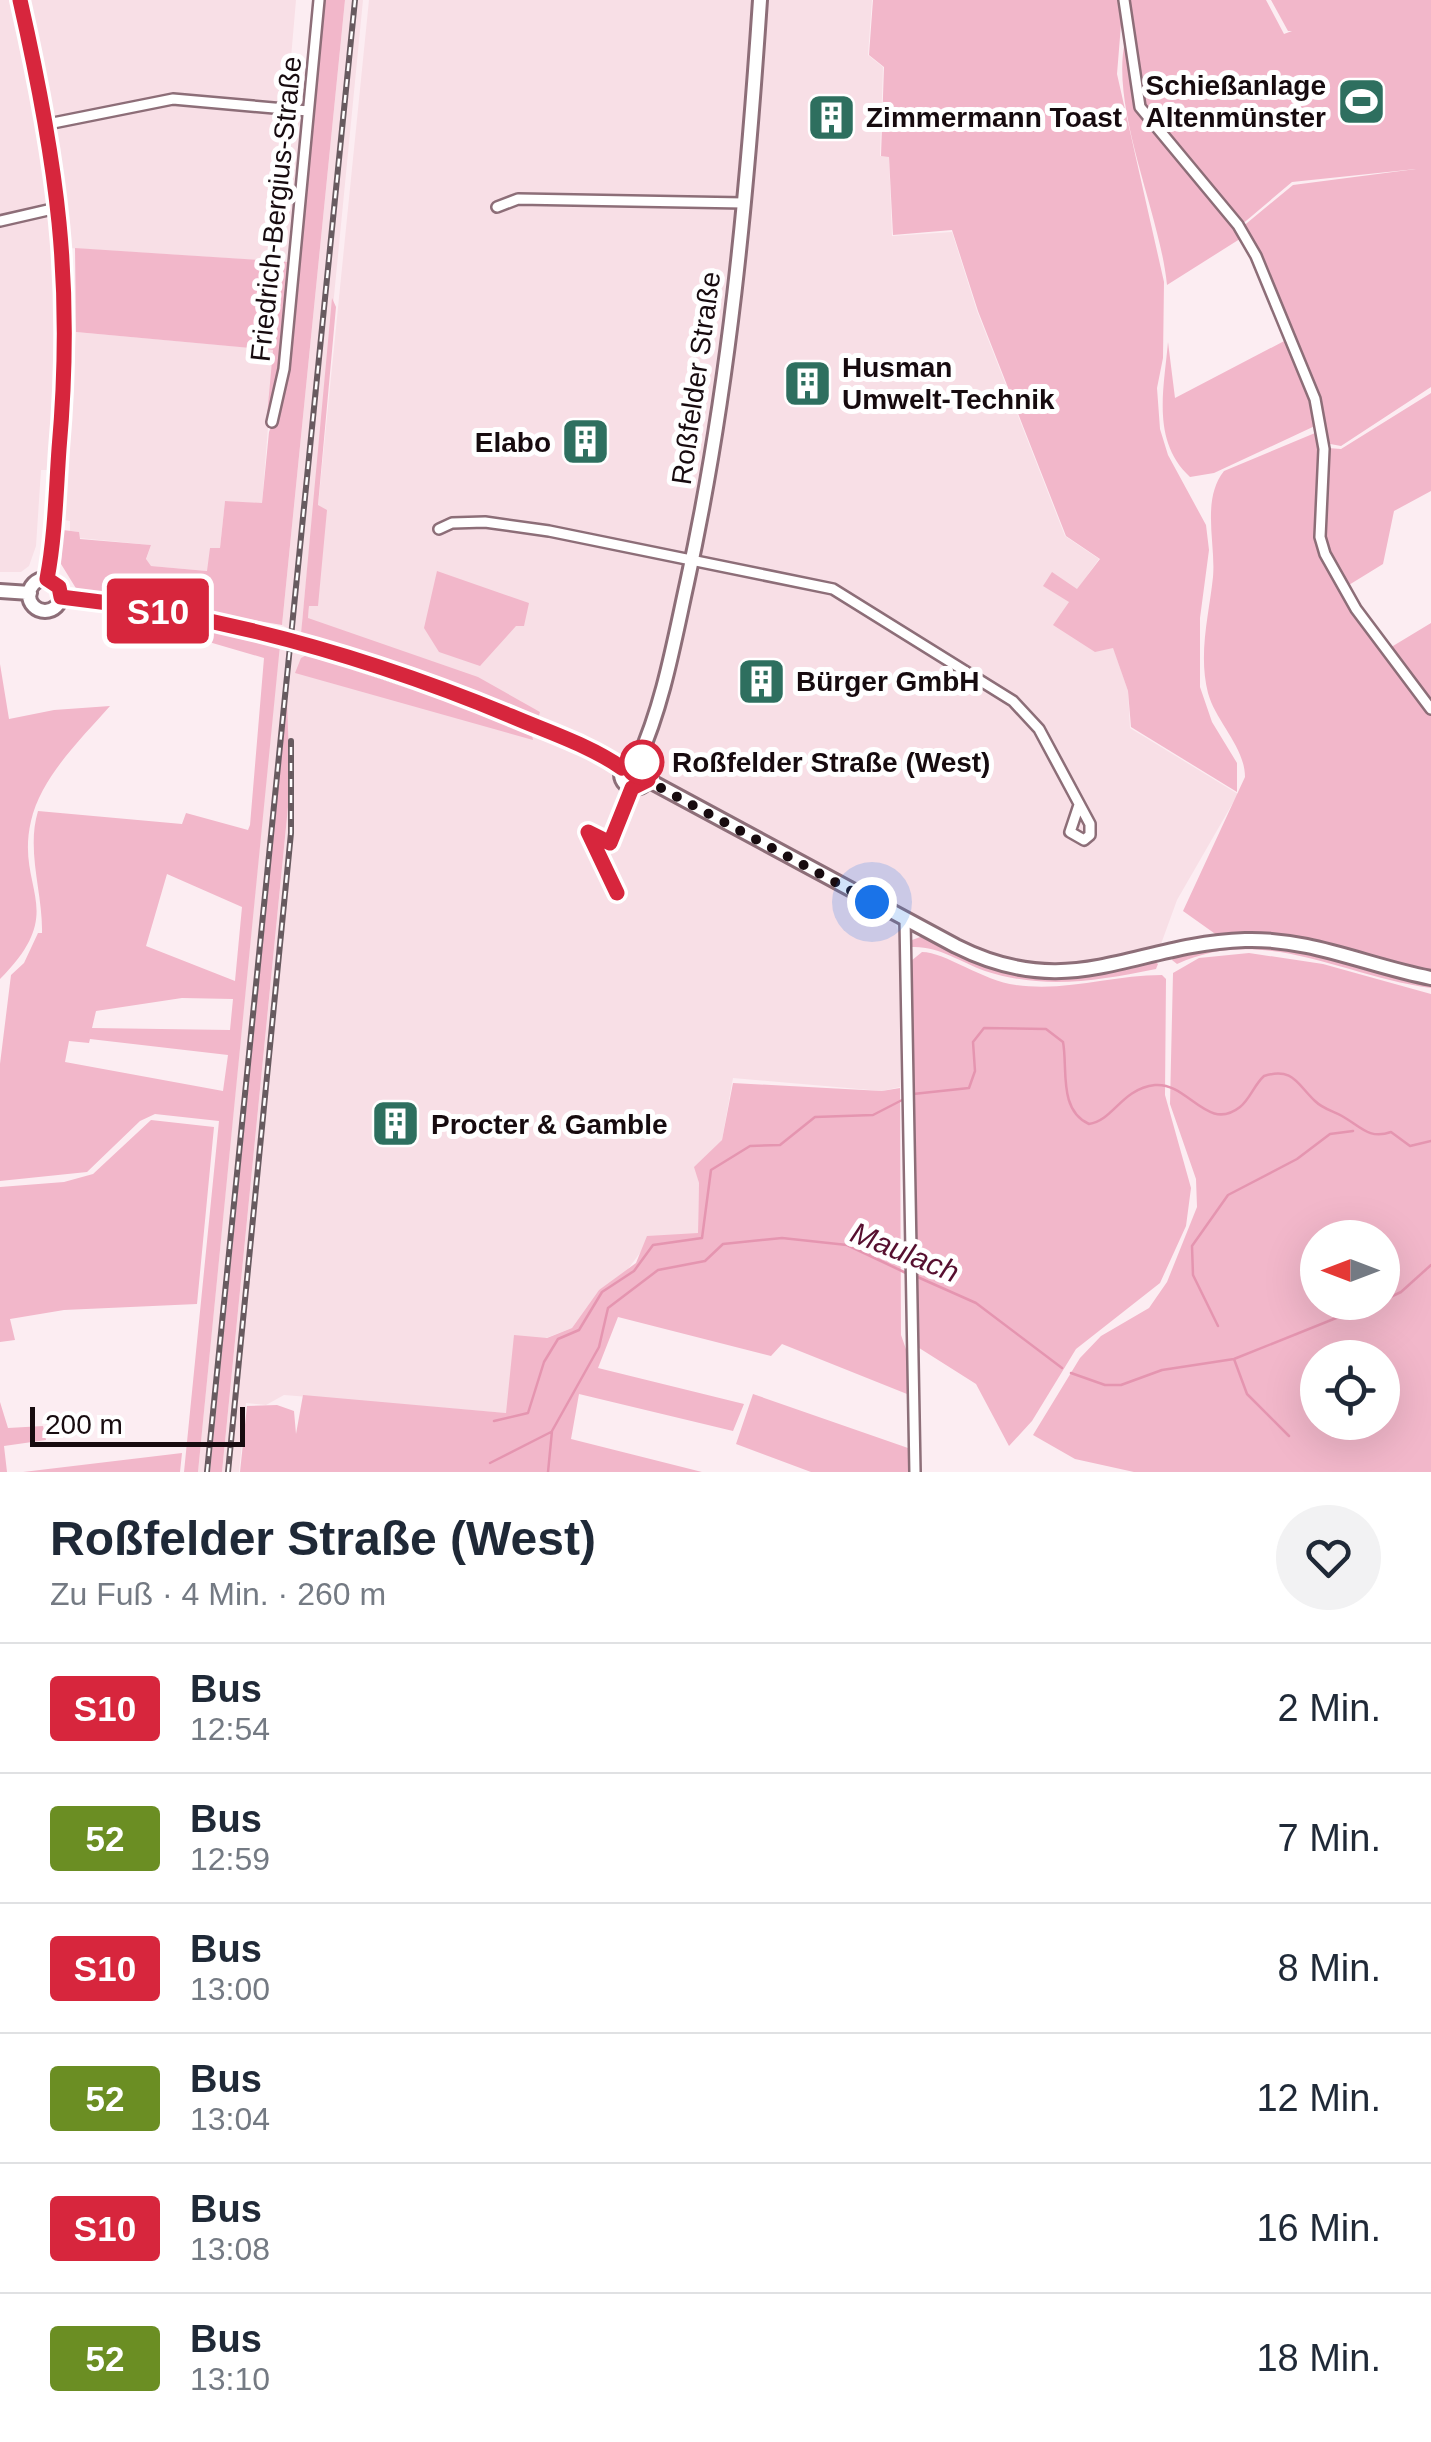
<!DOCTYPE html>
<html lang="de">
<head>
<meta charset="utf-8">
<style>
	:root { --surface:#fff; --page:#f2f2f3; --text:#1f2937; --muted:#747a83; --line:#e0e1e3 }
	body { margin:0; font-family:Arial,sans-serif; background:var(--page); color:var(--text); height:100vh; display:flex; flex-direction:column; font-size:38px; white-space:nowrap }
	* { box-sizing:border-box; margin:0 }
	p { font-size:32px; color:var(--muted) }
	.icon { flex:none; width:55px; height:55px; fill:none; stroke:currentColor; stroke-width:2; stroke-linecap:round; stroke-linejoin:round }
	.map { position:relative; height:1472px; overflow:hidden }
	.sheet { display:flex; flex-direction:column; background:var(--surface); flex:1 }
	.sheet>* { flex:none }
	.badge { padding:0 20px; border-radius:8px; font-size:35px; line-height:65px }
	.needle { width:65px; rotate:270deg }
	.fabs { position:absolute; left:1300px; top:1220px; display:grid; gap:20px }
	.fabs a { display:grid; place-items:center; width:100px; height:100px; border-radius:50%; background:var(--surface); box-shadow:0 10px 40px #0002; font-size:50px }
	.scale { position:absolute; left:30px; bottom:25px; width:215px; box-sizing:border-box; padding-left:10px; border:5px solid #170b0f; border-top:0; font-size:28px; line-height:35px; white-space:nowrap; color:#170b0f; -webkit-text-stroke:8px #fff; paint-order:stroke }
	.you { position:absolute; width:50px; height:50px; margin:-25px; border:8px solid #fff; border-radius:50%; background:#1a73e8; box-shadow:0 0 0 15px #1a73e833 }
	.map>.badge { position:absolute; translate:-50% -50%; box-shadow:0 0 0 5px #fff }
	.round { display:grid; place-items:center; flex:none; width:105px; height:105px; border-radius:52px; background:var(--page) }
	.headline { display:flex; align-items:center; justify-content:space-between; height:170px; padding:0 50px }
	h1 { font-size:48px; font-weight:600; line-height:75px }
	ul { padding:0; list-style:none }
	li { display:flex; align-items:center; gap:30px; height:130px; padding:0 50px; border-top:2px solid var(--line) }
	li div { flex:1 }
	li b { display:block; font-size:38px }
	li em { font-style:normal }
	li .badge { min-width:110px; font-weight:700; text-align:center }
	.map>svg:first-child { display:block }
	.built { fill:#f8dfe6 }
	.green { fill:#f2b7ca; fill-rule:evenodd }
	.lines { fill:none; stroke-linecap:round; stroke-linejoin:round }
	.stream { stroke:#e595b0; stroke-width:2.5 }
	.street-casing { stroke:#8d6e78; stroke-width:14 }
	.secondary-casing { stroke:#8d6e78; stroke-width:18 }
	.street { stroke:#fff; stroke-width:9 }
	.secondary { stroke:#fff; stroke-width:12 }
	.rail-casing { stroke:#685b60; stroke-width:6 }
	.rail { stroke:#fff; stroke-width:2.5; stroke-dasharray:8; stroke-linecap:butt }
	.secondary-bridge-casing { stroke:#8d6e78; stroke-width:18; stroke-linecap:butt }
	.secondary-bridge { stroke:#fff; stroke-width:12 }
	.line-casing { stroke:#fff; stroke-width:22 }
	.line { stroke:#d7263d; stroke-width:15 }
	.walk { stroke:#170b0f; stroke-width:10; stroke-dasharray:0 18 }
	.stop-dot { fill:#fff; stroke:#d7263d; stroke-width:5 }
	.labels { text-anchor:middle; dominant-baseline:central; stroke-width:10; stroke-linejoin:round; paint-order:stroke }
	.poi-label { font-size:28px; font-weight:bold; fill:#170b0f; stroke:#fff; text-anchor:start }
	.street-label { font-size:28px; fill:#170b0f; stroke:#fff }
	.stop-label { font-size:28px; font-weight:bold; fill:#170b0f; stroke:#fff; text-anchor:start }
	.water-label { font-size:30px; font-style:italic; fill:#560f2f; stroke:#fff }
</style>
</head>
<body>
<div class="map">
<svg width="1431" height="1472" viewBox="0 0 1431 1472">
	<rect width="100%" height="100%" fill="#fcedf2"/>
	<path class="built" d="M0 0H296L289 81 304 106 289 262 53 247 55 353 48 470H41L36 546 29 566 21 572H0Z
		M345 0H363L302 623 308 618 309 606H317L318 506 369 0H872L868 55 883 67 880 156H889L892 236 952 232 977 311 1065 536 1099 559 1077 590 1054 574 1113 647 1128 691 1130 728 1238 794 1177 900 1161 944 1079 964 1023 961 963 945 663 781 628 776 892 918 900 934V1087L882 1091 733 1078 722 1140 695 1167 699 1183 698 1233 643 1249 622 1277 599 1290 572 1328 546 1338 506 1413 284 1395 266 1405 246 1403 239 1472H222L290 788 286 712 210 1472H198L279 649 292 653 299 635 282 625Z
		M76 332 274 350 262 504 225 501 220 548 208 571 150 566 146 560 151 545 79 538V532L70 531V521L64 520Z"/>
	<path class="green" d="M323 0H345L282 625 77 590 61 564 63 530 79 532 80 539 151 545 146 559 151 566 207 571 210 548H220L225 501 262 503 269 432 277 413Z
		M873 0H1123L1117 74 1164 282 1163 358 1157 388 1160 429 1168 455 1206 525 1209 550 1200 618V687L1212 722 1237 763V792L1131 727 1128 691 1113 648 1095 652 1053 625 1069 602 1043 586 1052 572 1077 589 1100 559 1066 536 978 311 952 230 893 235 889 157 881 156 884 67 869 55Z
		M1127 0H1266L1284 34 1292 31H1288L1271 0H1431V387L1341 446 1325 443 1247 229 1241 228 1293 185 1416 169 1292 182 1240 226 1143 107Z
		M1125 41 1140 111 1243 237 1167 285C1160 213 1110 109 1125 41Z
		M75 248 289 262 276 395 267 416 273 350 76 332Z
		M332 298 336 307 318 505 327 510 318 606H309L308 618 478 677 540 712 538 719 385 658 301 634Z
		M1288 339 1312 396 1317 425 1214 473 1190 477C1151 441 1164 389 1168 342L1175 398Z
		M1431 393V491L1394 511 1383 564 1344 588 1322 537 1328 448 1341 449Z
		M1315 433 1321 444 1318 543 1431 715V973L1352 952 1221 938 1183 911 1245 777C1245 747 1216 722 1208 693 1198 654 1209 615 1213 577 1216 544 1201 500 1224 471Z
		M437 571 529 603 524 626H516L480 666 439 652 424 628Z
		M121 609 280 645 198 1472H184L219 1121 155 1114 140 1121 87 1172 0 1181V1064L11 975 24 963 38 933H42C43 893 26 851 38 811L182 824 186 813 248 830 250 825 264 658 120 616ZM167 874 242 907 235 981 146 946ZM182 998 233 999 230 1030 92 1028 96 1011ZM90 1039 228 1055 223 1091 65 1062 69 1041 89 1043Z
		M1431 623V709L1388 649Z
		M312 652 411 683 532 735 533 740 295 673 301 658Z
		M0 664 9 719 54 710 110 706C81 739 41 777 31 821 15 890 70 909 0 979Z
		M287 700 290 787 222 1472H210Z
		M923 936C951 946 975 964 1004 971 1054 985 1104 975 1153 960L1158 964 1156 969C1097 981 1044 990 985 971 960 962 939 946 912 947V940Z
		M1255 944 1315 952 1431 983V988C1344 977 1264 924 1177 964L1172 960 1176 953Z
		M922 952C945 952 983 981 1016 985 1067 992 1112 975 1162 975L1166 979 1165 1095 1191 1188 1186 1226 1160 1283 1076 1349 1032 1421 1009 1446 976 1384 916 1346 911 961Z
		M1249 953 1323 964 1431 994V1472H1134L1075 1459 1033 1435 1080 1358 1101 1336 1149 1308 1167 1282 1197 1207 1196 1179 1170 1104 1173 973 1199 958ZM1318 1238H1382V1302H1318ZM1318 1358H1382V1422H1318Z
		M733 1083 882 1091 900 1088 901 1335 907 1352V1394L782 1344 771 1356 618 1317 598 1368 744 1404 733 1431 579 1394 571 1439 702 1472H240L247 1406 277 1405 294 1411 296 1434 303 1395 506 1413 514 1335 547 1338 572 1328 599 1290 636 1263 647 1236 698 1233 699 1183 694 1167 722 1140Z
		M151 1120 214 1127 197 1304 64 1310 10 1319 15 1340 0 1342V1187L64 1182 93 1174Z
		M753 1394 908 1448V1472H811L736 1444Z
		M0 1402 8 1428 43 1426 46 1440 4 1446 7 1472H0Z
		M182 1453 180 1472H23Z"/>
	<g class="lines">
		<path class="stream" d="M913 1094 969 1088 975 1071 973 1042 984 1028 1046 1029 1063 1042C1068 1068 1058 1110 1089 1124 1114 1120 1121 1089 1155 1085 1188 1082 1207 1133 1240 1107 1250 1099 1254 1085 1264 1076 1293 1067 1297 1084 1315 1101 1323 1109 1333 1111 1342 1116 1360 1126 1369 1140 1391 1132L1410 1146 1431 1141
			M913 1275 976 1303 1062 1368
			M1382 1301 1401 1292 1431 1265
			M1218 1326 1193 1275 1192 1246 1228 1195 1297 1159 1330 1134 1353 1131
			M1234 1359 1247 1394 1289 1436
			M1071 1373 1105 1385H1121L1162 1370 1234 1359 1376 1302
			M494 1421 528 1413 544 1362 558 1339 579 1330 602 1292 634 1271 653 1245 702 1238 711 1170 750 1146 780 1145 815 1117 873 1115 906 1098
			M490 1463 551 1432
			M548 1472 552 1431 599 1347 608 1308 658 1270 705 1261 723 1244 782 1238 847 1245 906 1273"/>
		<defs>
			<path id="street" d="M21 0 49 129 65 264 66 371 47 579
				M1124 0 1140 107 1238 225 1256 256 1315 399 1324 449 1320 537 1325 554 1356 609 1431 709
				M48 124 173 99 308 111
				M497 207 518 199 744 203
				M0 221 61 207
				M272 422 284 369 319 0
				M439 529 452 523 485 522 549 531 833 589 1013 701 1039 729 1090 824V835L1084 840 1070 832 1079 805
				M905 919 915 1472"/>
			<path id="secondary" d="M29 595a16 16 0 1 1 32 0a16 16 0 1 1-32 0Z
				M0 591 30 593
				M61 597 112 603 268 634
				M311 646 467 698 578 744 622 768
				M621 774a14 14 0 1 1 28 0a14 14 0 1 1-28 0Z
				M638 760C663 705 674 642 687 583 729 391 747 196 760 0
				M648 780 956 946C1071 1004 1133 944 1245 940 1310 938 1368 966 1431 978"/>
		</defs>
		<use href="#street" class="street-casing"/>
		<use href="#secondary" class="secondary-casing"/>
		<use href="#street" class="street"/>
		<use href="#secondary" class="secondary"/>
		<defs>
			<path id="rail" d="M207 1472 355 0
				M228 1472 291 833V741"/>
		</defs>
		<use href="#rail" class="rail-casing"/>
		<use href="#rail" class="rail"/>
		<defs>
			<path id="secondary-bridge" d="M268 634 311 646"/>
		</defs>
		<use href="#secondary-bridge" class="secondary-bridge-casing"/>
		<use href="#secondary-bridge" class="secondary-bridge"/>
	</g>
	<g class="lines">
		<defs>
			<path id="line" d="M20 0C57 163 74 281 59 449 56 492 55 537 47 579L59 587 61 597C216 614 367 656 511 716 548 732 589 745 622 768L631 760 643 762 648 780 632 788 610 843 588 832 617 893"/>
		</defs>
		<use href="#line" class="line-casing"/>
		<use href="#line" class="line"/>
		<path class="walk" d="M642 762 649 770 648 780 659 787 872 902"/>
	</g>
	<defs>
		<symbol id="stadium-square" viewBox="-11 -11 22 22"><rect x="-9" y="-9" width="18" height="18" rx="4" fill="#2e6f5f" stroke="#fff"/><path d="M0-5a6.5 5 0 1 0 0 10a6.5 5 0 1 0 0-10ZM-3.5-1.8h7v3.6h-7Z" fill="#fff"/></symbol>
		<symbol id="building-square" viewBox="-11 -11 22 22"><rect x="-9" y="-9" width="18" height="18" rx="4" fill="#2e6f5f" stroke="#fff"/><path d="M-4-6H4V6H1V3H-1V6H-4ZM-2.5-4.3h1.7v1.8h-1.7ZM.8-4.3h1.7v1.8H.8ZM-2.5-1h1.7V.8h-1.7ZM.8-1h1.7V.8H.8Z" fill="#fff"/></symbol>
	</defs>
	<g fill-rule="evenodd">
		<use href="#stadium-square" x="1334" y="74" width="55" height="55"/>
		<use href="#building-square" x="804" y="90" width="55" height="55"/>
		<use href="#building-square" x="780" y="356" width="55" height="55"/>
		<use href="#building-square" x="558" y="414" width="55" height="55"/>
		<use href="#building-square" x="734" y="654" width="55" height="55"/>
		<use href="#building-square" x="368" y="1096" width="55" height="55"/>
	</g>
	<circle class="stop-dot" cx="642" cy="762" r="20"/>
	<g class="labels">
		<g class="poi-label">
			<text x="1326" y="85" text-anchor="end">Schießanlage<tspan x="1326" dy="32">Altenmünster</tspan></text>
			<text x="866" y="117">Zimmermann Toast</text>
			<text x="842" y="367">Husman<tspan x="842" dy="32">Umwelt-Technik</tspan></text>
			<text x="551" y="442" text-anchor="end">Elabo</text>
			<text x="796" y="681">Bürger GmbH</text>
			<text x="431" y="1124">Procter &amp; Gamble</text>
		</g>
		<g class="street-label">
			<text transform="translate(276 209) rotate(-84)">Friedrich-Bergius-Straße</text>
			<text transform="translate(696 378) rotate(-82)">Roßfelder Straße</text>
		</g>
		<g class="stop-label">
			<text x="672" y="762">Roßfelder Straße (West)</text>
		</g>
		<g class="water-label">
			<text transform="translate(905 1252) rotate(22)">Maulach</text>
		</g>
	</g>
</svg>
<div class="fabs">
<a><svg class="needle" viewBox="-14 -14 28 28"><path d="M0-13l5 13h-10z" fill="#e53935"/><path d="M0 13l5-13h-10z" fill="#747a83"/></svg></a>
<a><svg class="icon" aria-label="locate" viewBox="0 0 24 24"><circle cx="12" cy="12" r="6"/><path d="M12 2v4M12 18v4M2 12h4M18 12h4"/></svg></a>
</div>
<div class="scale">200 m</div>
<div class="you" style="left:872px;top:902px"></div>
<b class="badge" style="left:158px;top:611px;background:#d7263d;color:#fff">S10</b>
</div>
<section class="sheet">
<div class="headline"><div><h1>Roßfelder Straße (West)</h1><p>Zu Fuß · 4 Min. · 260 m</p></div><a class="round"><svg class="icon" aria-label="heart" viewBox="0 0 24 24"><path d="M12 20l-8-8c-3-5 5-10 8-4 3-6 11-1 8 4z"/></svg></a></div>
<ul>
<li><span class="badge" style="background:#d7263d;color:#fff">S10</span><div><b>Bus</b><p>12:54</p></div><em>2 Min.</em></li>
<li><span class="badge" style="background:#6b8e23;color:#fff">52</span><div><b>Bus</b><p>12:59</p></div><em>7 Min.</em></li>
<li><span class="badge" style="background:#d7263d;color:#fff">S10</span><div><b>Bus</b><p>13:00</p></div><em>8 Min.</em></li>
<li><span class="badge" style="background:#6b8e23;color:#fff">52</span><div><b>Bus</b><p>13:04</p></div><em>12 Min.</em></li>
<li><span class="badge" style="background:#d7263d;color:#fff">S10</span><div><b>Bus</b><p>13:08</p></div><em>16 Min.</em></li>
<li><span class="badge" style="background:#6b8e23;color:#fff">52</span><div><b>Bus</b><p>13:10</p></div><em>18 Min.</em></li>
</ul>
</section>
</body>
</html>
